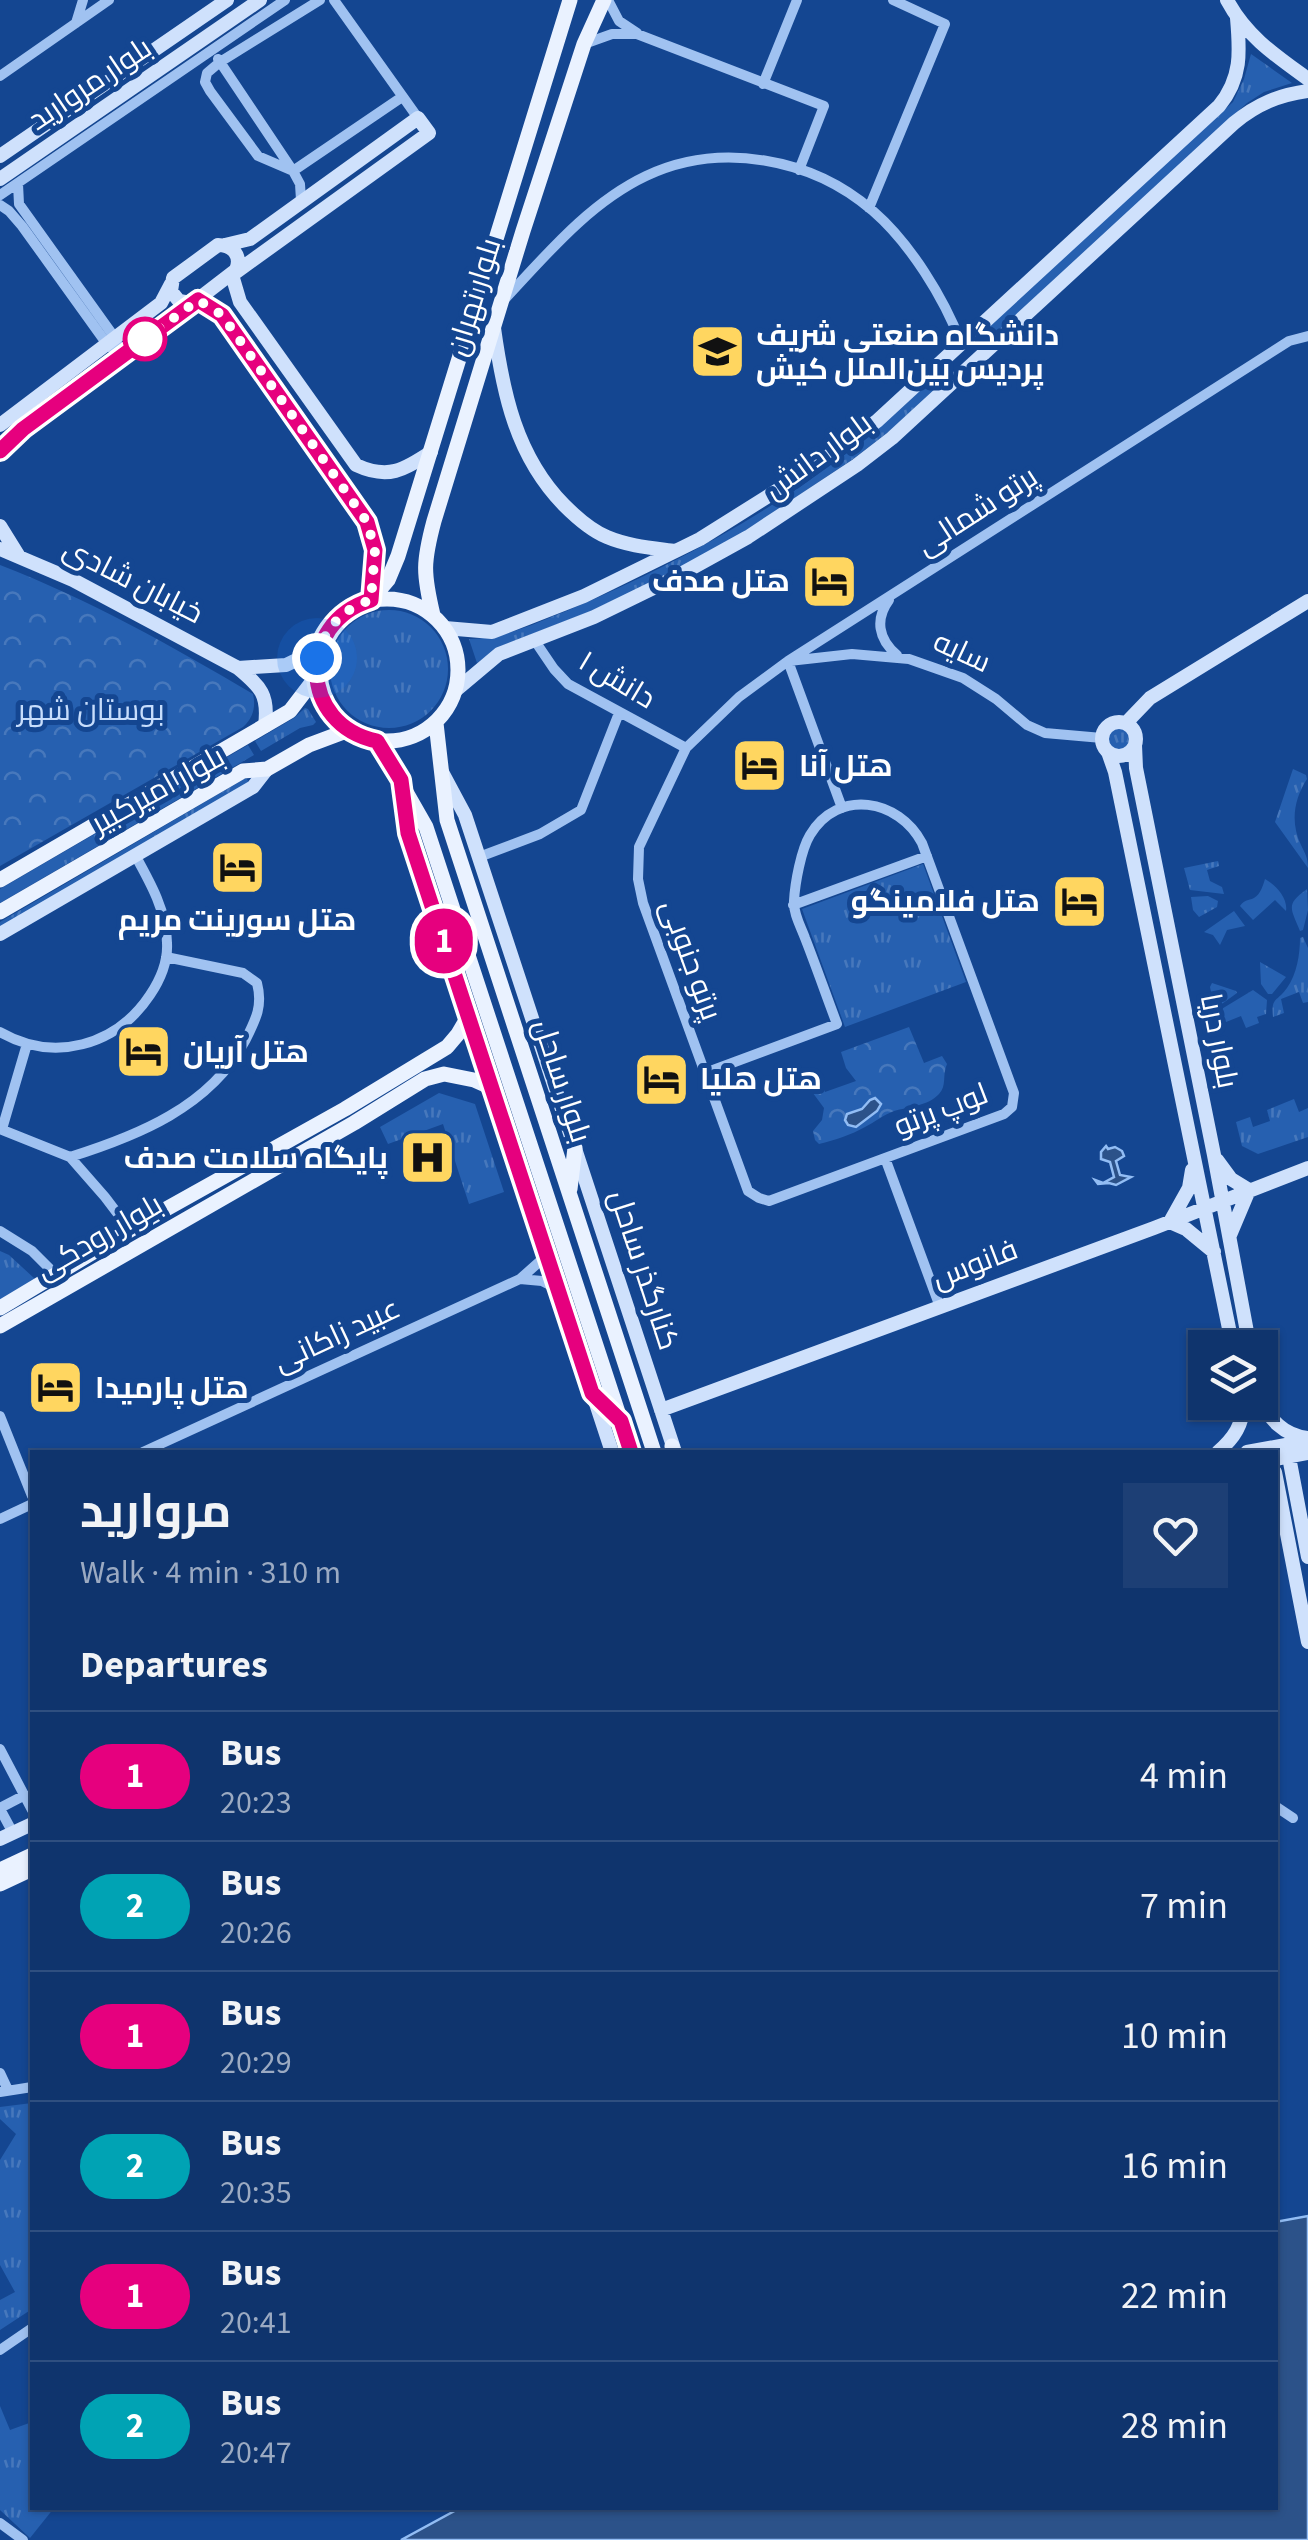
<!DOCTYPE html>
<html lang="en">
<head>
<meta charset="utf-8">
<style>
	:root { --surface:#0f346d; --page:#1d3f75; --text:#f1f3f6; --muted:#9baac2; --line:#2f4f80 }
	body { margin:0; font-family:"Source Sans 3",Cairo,sans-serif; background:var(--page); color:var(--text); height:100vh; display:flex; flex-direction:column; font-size:38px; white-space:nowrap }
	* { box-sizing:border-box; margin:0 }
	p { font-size:32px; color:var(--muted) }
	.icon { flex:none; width:55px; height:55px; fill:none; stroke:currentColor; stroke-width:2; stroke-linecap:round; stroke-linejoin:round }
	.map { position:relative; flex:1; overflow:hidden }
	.sheet { position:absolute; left:30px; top:1450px; width:1248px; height:1060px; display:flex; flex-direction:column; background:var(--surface); border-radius:0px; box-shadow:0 2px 8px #0004,0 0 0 2px var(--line) }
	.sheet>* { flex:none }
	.badge { padding:0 20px; border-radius:32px; font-size:35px; line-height:65px }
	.fabs { position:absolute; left:1188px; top:1330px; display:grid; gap:20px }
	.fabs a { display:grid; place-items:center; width:90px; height:90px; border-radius:0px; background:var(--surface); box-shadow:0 2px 8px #0004,0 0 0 2px var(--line); font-size:50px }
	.you { position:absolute; width:50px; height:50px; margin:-25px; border:8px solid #fff; border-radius:50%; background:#1a73e8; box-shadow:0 0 0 15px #1a73e833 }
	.map>.badge { position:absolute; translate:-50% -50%; box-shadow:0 0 0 5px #fff }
	h2 { padding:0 50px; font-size:38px; line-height:90px }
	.round { display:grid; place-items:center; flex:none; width:105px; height:105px; border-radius:0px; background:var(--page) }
	.headline { display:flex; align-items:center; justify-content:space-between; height:170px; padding:0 50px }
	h1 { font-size:48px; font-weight:700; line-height:75px }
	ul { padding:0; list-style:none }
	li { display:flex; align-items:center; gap:30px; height:130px; padding:0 50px; border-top:2px solid var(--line) }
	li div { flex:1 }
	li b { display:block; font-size:38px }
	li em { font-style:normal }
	li .badge { min-width:110px; font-weight:700; text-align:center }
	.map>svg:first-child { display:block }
	.grass { fill:url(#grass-tufts) }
	.park { fill:url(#park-crowns) }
	.water { fill:#2c5289; stroke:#92bdf4; stroke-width:2.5 }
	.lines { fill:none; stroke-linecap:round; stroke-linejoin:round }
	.street { stroke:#a0c2f1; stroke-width:10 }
	.secondary { stroke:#cfe1fc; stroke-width:14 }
	.primary { stroke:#eaf2ff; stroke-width:15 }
	.line-casing { stroke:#fff; stroke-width:22 }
	.line { stroke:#e6007e; stroke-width:15 }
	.walk { stroke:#fff; stroke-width:10; stroke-dasharray:0 18 }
	.stop-dot { fill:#fff; stroke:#e6007e; stroke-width:5 }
	.labels { text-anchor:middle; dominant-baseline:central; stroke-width:10; stroke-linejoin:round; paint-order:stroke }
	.street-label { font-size:30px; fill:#fff; stroke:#144691 }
	.poi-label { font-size:30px; font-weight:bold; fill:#fff; stroke:#144691; text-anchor:start }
	.park-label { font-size:30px; fill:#c7ddfc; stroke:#144691 }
</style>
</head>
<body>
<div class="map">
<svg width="1308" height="2540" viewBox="0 0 1308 2540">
	<defs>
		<pattern id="grass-tufts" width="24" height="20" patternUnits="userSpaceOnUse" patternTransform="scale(2.5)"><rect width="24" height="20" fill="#2660b0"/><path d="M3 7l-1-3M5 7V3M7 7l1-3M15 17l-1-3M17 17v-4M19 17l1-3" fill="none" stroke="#4778bc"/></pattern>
		<pattern id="park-crowns" width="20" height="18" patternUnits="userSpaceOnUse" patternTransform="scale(2.5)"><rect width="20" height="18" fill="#2660b0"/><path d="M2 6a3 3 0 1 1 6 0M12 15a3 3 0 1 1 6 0" fill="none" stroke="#4778bc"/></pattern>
	</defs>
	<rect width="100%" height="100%" fill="#144691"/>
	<path class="grass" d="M1251 54 1292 83 1264 92 1247 103 994 335H987L988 327 1233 102 1244 79Z
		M948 367 951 371 950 376 887 433 853 459 745 531 669 574 591 611 501 646 477 663 469 639C505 639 538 622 571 609 680 563 790 502 881 426 902 408 923 388 943 369Z
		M330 669a59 59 0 1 1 118 0a59 59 0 1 1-118 0Z
		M305 708 308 709 316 722 313 725 300 728 261 751 255 741 294 718Z
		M1107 739a12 12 0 1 1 24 0a12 12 0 1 1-24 0Z
		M248 745 254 755 0 903V889Z
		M1293 769 1306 775 1307 779C1294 799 1290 822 1301 845 1305 854 1308 857 1308 868L1275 822Z
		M246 778 249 782 0 928V922Z
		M1218 861 1219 866 1207 870 1210 881 1222 887 1224 894 1190 890 1184 868Z
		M923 864 966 982 845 1027 802 909Z
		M1265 879C1276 885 1288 898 1286 911L1275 900 1253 920 1240 906C1245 899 1248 901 1254 898 1261 894 1263 885 1265 879Z
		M1307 889 1308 910 1303 930 1300 931C1291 908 1285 905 1307 889Z
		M1208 896 1218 901 1217 907 1199 917 1193 910 1191 897Z
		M1234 911 1245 926 1227 930 1220 945 1213 935 1204 932Z
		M1303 937 1308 948V1002L1303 1003 1299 992 1281 999 1284 1013 1273 1017C1271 997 1277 1002 1287 988 1297 974 1300 954 1300 938Z
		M1260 962 1286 977 1272 994H1268L1261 984Z
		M1212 983 1236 991 1237 993 1219 1006H1214L1210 987Z
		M1253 990 1267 1000 1266 1014 1257 1017 1259 1023 1246 1028 1241 1016 1226 1022 1216 1021 1215 1014 1220 1010Z
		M439 1093 475 1104 504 1192 469 1204 443 1124 388 1144 380 1127Z
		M1294 1099 1299 1112 1308 1108V1137L1258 1154 1242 1146 1236 1122 1250 1117 1253 1127 1270 1121 1267 1110Z
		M0 1251 9 1255 35 1279 0 1300Z
		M32 2103V2309L0 2330V2300L15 2292 0 2265V2160L16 2134 0 2119V2107Z
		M0 2406 10 2430 32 2422V2508H54L30 2538 0 2510Z"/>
	<path class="park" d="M0 565C88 599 172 646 253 694 256 707 253 718 243 727L0 866Z
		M909 1027 924 1063 942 1056 947 1064C942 1075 947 1086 939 1094 928 1106 908 1107 894 1111 883 1115 875 1122 865 1127 851 1135 835 1140 819 1144L815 1140 813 1131 822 1120 824 1108 810 1089 822 1084 825 1092 856 1081 846 1068 841 1052Z"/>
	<path class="water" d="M875 1098 881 1104 877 1111 856 1127 848 1125 845 1120 847 1114 862 1109 870 1100Z
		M1106 1146 1108 1149 1115 1147 1122 1151 1124 1156 1116 1161 1120 1175 1131 1177 1116 1185 1109 1183 1098 1184 1095 1180 1103 1183 1114 1177 1110 1162 1101 1159V1152Z
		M1308 2216V2540H401L460 2508H1275V2222Z"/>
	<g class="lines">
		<path class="street" d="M320 0 220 62 207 73 205 82 210 91 258 156 293 171 402 97
			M334 0 418 118
			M608 0 619 21 637 33
			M76 23 83 0
			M584 44 612 34H637L824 106 799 170
			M218 59 293 171 300 184 301 200
			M0 76 109 0
			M763 84 797 0
			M18 184 19 204 115 338 122 356
			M0 195 285 0
			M0 205 9 211 22 226 109 347
			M869 208 945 24 893 0
			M504 300C546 255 589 203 646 176 720 141 812 158 873 211 910 243 944 298 961 343
			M889 600C875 619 878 639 897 655
			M535 641 554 669 568 684 686 748
			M788 661 842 808
			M789 661 852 654 909 659 963 678 996 699 1027 725 1045 733 1102 738
			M479 857 540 834 581 810 619 713
			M793 905 927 856
			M0 1032C54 1063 116 1046 150 995 160 980 168 961 167 943 167 912 150 882 135 855
			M705 1073 837 1024C826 995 816 966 805 938 801 927 793 913 794 901 795 883 801 850 810 835 838 788 899 799 922 843L1014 1093 1012 1107 1004 1114 769 1201 759 1198 748 1191 643 903 638 879 639 847 686 748 739 697 788 661 1289 341 1308 336
			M0 1129 70 1157 105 1197 130 1230
			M2 1129 27 1044
			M70 1157C137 1136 210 1107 245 1041 256 1019 263 1006 257 983L243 973 166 957
			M885 1158 940 1307
			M0 1231 32 1251 56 1275
			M520 1279 542 1281 558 1289
			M0 1416 32 1496
			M143 1452 520 1279 547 1255
			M0 1519 32 1504
			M0 1749 32 1810
			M1275 1806 1293 1818
			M0 1808 25 1795
			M0 1809 13 1833
			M0 2073 8 2090
			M0 2092 32 2087
			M0 2350 32 2328
			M0 2523 23 2540"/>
		<path class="secondary" d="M1227 0C1246 36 1276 56 1308 79
			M0 156 227 0
			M0 179 260 0
			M218 245C233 245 242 256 236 270L197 300 191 303 179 301 171 291 173 278Z
			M225 245 250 239 418 118 429 133 232 275 240 302 356 465C388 480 404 470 431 452
			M494 328C503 393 516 456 564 505 576 517 590 530 607 537 628 546 653 548 675 551
			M0 425 161 303 171 284
			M0 451 23 429 197 300 221 315 367 522 375 550 371 600
			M0 526 18 555
			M0 549 73 580 238 668C261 687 269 695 265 726
			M445 628 492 632 584 596 700 539 808 471 877 421 1219 106C1242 78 1240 52 1237 18
			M238 668 286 665 319 649
			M455 691 499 654 594 617 672 579 748 537 857 465 892 438 1234 123C1257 104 1279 95 1308 91
			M1102 739a17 17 0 1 1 34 0a17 17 0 1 1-34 0Z
			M1126 723 1150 698 1308 601
			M1135 745 1136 768 1214 1155 1250 1348
			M1108 752 1115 772 1233 1348
			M442 772 465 815 675 1452
			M402 785 408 833 612 1452
			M0 934 253 787 267 769
			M1217 1160 1231 1179 1249 1190 1230 1235
			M1192 1170 1189 1188 1170 1222 1186 1229 1214 1252
			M1260 1398C1270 1420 1283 1435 1308 1438
			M661 1410 1154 1228 1308 1168
			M1218 1452C1234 1438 1243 1425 1244 1402
			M1247 1452 1307 1441
			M1289 1457 1308 1557
			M1275 1459 1308 1453
			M1275 1472 1308 1642
			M0 1839 32 1824"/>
		<path class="primary" d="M316 670a71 71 0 1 1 142 0a71 71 0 1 1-142 0Z
			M371 600 388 580 398 556 570 0
			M433 615C423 573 423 562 434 521L523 231 584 44 604 0
			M436 723 447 820 654 1452
			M377 741 426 827 631 1452
			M0 880 290 711 316 677
			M0 912 243 771 267 769 309 745 349 730
			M570 1189 575 1148
			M0 1308 150 1218 345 1109 447 1047 458 1034 468 1017
			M0 1326 354 1123 425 1079 444 1074 474 1080 492 1088
			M592 1393 618 1418
			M672 1446 673 1452
			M0 1870 32 1855
			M0 1884 32 1869"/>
	</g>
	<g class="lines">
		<defs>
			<path id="line" d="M0 451 23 429 198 300 222 315 367 522 375 550 371 600C296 623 299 725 377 741L401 780 408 833 592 1393 621 1421 631 1452"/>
		</defs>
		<use href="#line" class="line-casing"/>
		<use href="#line" class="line"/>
		<path class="walk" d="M145 339 198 300 222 315 367 522 375 550 371 600C342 609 324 629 317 658"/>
	</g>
	<defs>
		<symbol id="university-square" viewBox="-11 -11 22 22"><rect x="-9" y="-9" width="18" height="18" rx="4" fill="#ffd660" stroke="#144691"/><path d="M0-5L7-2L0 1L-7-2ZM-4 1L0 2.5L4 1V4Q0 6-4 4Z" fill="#111"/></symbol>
		<symbol id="hotel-square" viewBox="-11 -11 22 22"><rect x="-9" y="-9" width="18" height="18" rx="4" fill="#ffd660" stroke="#144691"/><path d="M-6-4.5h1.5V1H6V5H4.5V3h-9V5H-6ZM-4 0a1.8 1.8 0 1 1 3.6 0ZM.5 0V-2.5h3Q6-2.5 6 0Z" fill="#111"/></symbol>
		<symbol id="hospital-square" viewBox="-11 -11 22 22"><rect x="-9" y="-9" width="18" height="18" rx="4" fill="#ffd660" stroke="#144691"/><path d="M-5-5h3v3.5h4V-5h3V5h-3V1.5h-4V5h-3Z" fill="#111"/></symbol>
	</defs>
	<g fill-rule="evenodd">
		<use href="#university-square" x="686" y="320" width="63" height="63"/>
		<use href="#hotel-square" x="798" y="550" width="63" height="63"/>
		<use href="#hotel-square" x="728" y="734" width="63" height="63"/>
		<use href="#hotel-square" x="206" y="836" width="63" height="63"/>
		<use href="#hotel-square" x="1048" y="870" width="63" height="63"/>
		<use href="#hotel-square" x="112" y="1020" width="63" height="63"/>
		<use href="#hotel-square" x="630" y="1048" width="63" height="63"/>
		<use href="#hospital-square" x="396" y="1126" width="63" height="63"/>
		<use href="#hotel-square" x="24" y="1356" width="63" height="63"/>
	</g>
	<circle class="stop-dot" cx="145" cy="339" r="20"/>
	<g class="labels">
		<g class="street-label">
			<text transform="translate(90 84) rotate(-34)">بلوار مروارید</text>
			<text transform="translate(474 297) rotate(-73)">بلوار تهران</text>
			<text transform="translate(818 456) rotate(-36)">بلوار دانش</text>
			<text transform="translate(977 511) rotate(-33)">پرتو شمالی</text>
			<text transform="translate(133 581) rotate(27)">خیابان شادی</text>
			<text transform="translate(962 652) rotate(25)">سایه</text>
			<text transform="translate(617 680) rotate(31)">دانش ۱</text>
			<text transform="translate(158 790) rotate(-29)">بلوار امیرکبیر</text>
			<text transform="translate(691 960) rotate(70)">پرتو جنوبی</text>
			<text transform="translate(1219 1041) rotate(79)">بلوار دریا</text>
			<text transform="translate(562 1081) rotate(72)">بلوار ساحل</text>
			<text transform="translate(941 1110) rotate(-21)">لوپ پرتو</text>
			<text transform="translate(99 1237) rotate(-30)">بلوار رودکی</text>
			<text transform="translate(975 1264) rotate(-21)">فانوس</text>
			<text transform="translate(644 1270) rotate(72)">کنارگذر ساحل</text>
			<text transform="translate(337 1335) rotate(-25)">عبید زاکانی</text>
		</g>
		<g class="poi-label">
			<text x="756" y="335">دانشگاه صنعتی شریف<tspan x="756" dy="34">پردیس بین‌الملل کیش</tspan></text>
			<text x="790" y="581" text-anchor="end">هتل صدف</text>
			<text x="799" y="766">هتل آنا</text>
			<text x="1040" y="901" text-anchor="end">هتل فلامینگو</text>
			<text x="237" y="920" text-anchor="middle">هتل سورینت مريم</text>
			<text x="183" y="1052">هتل آریان</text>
			<text x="700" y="1079">هتل هلیا</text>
			<text x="388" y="1158" text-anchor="end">پایگاه سلامت صدف</text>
			<text x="95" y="1388">هتل پارمیدا</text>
		</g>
		<g class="park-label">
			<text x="91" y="710">بوستان شهر</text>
		</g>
	</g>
</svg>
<div class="fabs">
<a><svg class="icon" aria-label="layers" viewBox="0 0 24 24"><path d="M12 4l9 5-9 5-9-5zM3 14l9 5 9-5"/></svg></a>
</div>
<div class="you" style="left:317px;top:658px"></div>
<b class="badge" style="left:444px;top:941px;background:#e6007e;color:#fff">1</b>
<section class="sheet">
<div class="headline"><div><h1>مروارید</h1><p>Walk · 4 min · 310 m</p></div><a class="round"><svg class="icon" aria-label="heart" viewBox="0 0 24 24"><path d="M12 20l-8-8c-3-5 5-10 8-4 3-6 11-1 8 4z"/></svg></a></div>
<h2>Departures</h2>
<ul>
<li><span class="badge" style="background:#e6007e;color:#fff">1</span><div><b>Bus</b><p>20:23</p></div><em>4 min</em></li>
<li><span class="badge" style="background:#00a3b4;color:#fff">2</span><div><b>Bus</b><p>20:26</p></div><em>7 min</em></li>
<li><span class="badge" style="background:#e6007e;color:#fff">1</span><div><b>Bus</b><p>20:29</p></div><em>10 min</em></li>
<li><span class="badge" style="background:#00a3b4;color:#fff">2</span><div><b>Bus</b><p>20:35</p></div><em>16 min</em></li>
<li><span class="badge" style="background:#e6007e;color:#fff">1</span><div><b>Bus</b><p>20:41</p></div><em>22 min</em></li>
<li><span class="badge" style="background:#00a3b4;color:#fff">2</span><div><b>Bus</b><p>20:47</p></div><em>28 min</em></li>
</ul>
</section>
</div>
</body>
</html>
